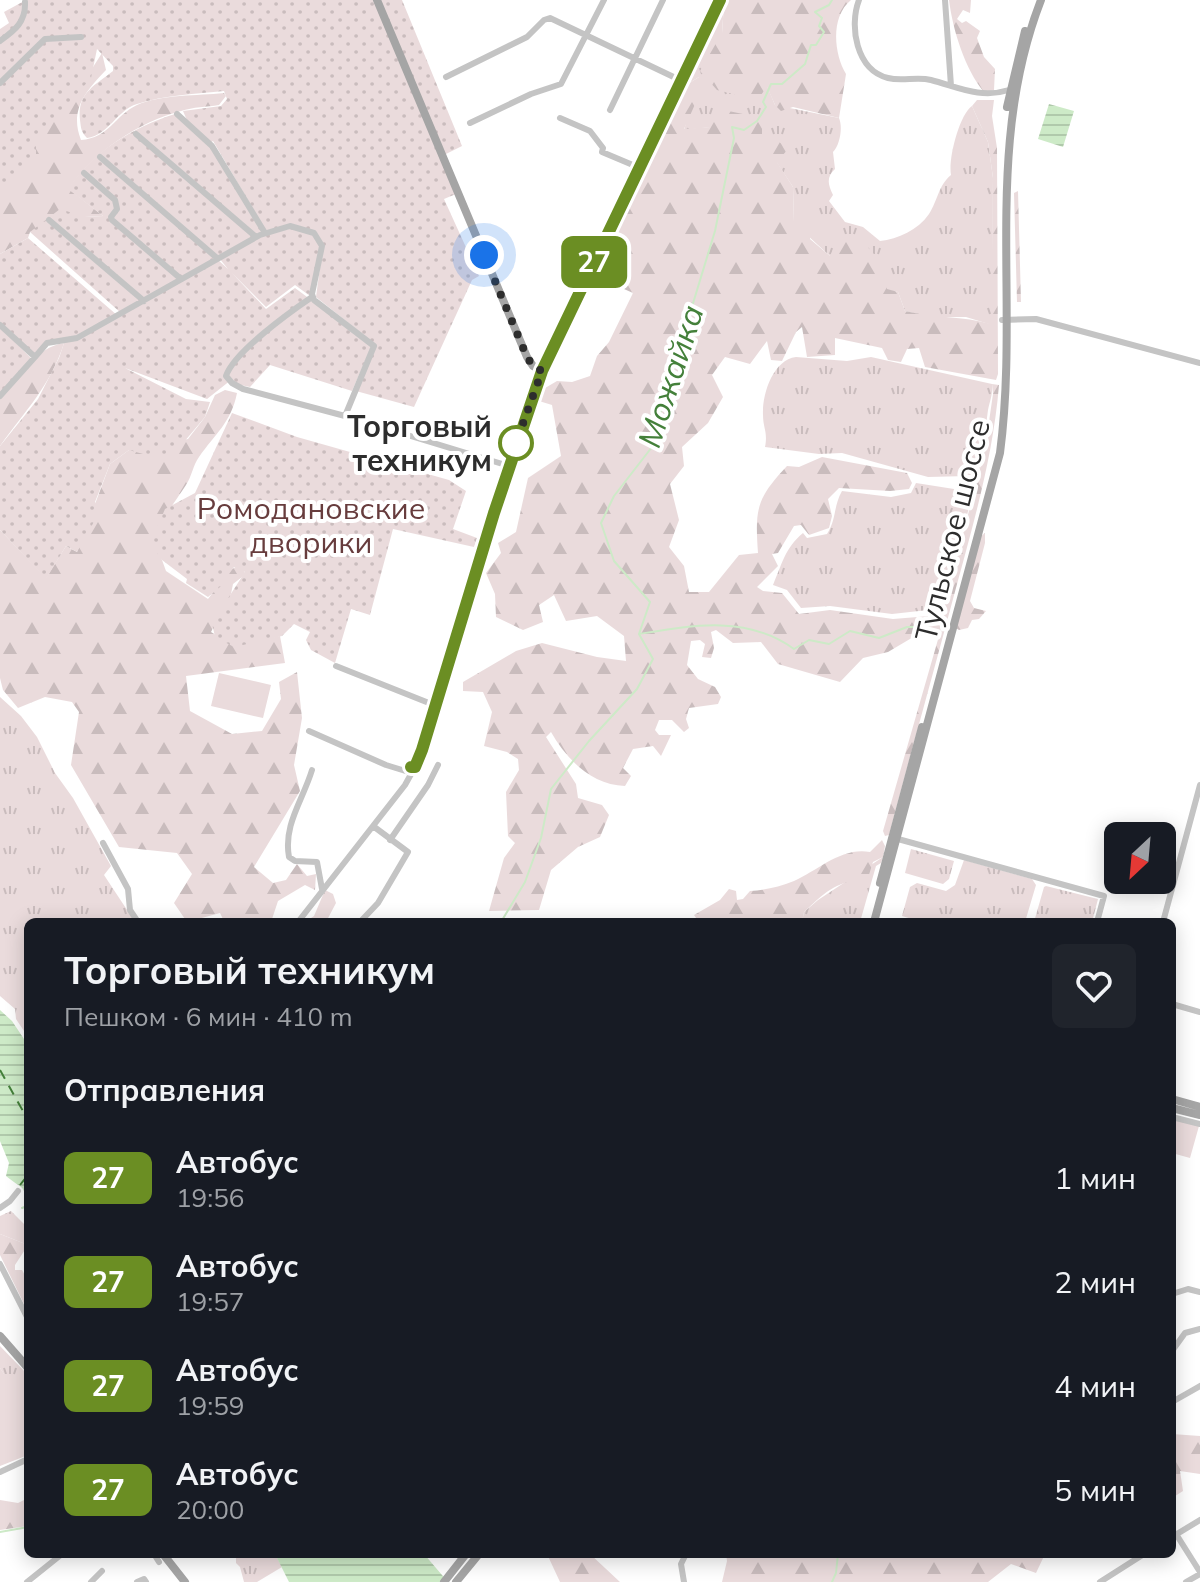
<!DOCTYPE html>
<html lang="ru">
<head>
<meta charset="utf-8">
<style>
	:root { --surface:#171b24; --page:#20242c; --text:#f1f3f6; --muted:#9ea1a6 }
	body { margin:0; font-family:Mulish,sans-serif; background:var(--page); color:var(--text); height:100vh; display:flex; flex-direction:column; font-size:30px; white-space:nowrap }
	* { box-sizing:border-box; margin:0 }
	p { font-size:26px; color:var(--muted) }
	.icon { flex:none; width:44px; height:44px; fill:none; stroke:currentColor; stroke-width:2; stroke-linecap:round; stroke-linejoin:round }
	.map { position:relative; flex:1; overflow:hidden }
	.drawer { position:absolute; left:24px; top:918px; width:1152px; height:640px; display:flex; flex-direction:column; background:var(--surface); border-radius:12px; box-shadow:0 4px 20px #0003 }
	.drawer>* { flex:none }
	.badge { padding:0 16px; border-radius:12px; font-size:28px; line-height:52px }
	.needle { width:52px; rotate:206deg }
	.tools { position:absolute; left:1104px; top:822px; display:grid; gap:16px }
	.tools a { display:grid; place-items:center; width:72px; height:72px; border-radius:12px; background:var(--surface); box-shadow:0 4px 20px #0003; font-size:40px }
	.you { position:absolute; width:40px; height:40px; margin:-20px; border:6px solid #fff; border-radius:50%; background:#1a73e8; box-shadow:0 0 0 12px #1a73e833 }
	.map>.badge { position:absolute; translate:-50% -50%; box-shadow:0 0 0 4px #fff }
	h2 { padding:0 40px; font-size:30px; line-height:72px }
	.round { display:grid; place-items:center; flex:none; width:84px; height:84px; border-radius:12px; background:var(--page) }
	.overview { display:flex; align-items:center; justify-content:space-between; height:136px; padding:0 40px }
	h1 { font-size:38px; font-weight:700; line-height:60px }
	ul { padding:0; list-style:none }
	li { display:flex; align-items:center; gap:24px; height:104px; padding:0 40px }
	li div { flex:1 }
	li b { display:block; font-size:30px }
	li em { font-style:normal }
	li .badge { min-width:88px; font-weight:700; text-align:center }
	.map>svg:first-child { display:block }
	.grass { fill:url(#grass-tufts) }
	.forest { fill:url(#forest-firs) }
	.park { fill:#eadbdc }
	.garden { fill:url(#garden-dots) }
	.water { fill:url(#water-rules) }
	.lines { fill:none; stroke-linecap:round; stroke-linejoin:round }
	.stream { stroke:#cdeac7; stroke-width:2 }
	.ferry { stroke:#44803a; stroke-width:2; stroke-dasharray:10 8; stroke-linecap:butt }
	.minor { stroke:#c4c4c4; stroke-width:6 }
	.major { stroke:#a5a5a5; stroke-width:8 }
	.line-casing { stroke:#fff; stroke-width:18 }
	.line { stroke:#6b8e23; stroke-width:12 }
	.walk { stroke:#2d2d2d; stroke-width:8; stroke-dasharray:0 14.4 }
	.stop-dot { fill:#fff; stroke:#6b8e23; stroke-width:4 }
	.labels { text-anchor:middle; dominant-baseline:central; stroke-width:8; stroke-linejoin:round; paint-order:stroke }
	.stop-label { font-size:30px; font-weight:bold; fill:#2d2d2d; stroke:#fff; text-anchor:end }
	.park-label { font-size:30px; fill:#673c3d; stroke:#fff }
	.street-label { font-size:30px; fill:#2d2d2d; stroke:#fff }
	.water-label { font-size:32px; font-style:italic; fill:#44803a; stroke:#fff }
</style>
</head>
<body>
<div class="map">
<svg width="1200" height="1582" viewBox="0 0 1200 1582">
	<defs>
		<pattern id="grass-tufts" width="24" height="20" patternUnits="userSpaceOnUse" patternTransform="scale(2)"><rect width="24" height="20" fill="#eadbdc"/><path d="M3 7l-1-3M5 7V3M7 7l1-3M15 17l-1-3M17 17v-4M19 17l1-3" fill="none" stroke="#c9bcbd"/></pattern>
		<pattern id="forest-firs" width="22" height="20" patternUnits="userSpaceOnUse" patternTransform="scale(2)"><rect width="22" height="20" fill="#eadbdc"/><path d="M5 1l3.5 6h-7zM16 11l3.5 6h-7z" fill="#c9bcbd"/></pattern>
		<pattern id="garden-dots" width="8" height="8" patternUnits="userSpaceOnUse" patternTransform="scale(2)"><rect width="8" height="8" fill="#eadbdc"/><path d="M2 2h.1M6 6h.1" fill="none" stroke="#c9bcbd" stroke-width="1.8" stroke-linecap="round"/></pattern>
		<pattern id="water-rules" width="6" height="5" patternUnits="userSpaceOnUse" patternTransform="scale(2)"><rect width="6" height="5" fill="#cdeac7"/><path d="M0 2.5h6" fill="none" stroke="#b0c9ab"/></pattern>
	</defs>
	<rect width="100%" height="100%" fill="#fff"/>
	<path class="grass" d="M724 4 722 33 767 86 775 105 839 118C843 127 840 145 833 152L835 169C826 177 828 185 833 195L829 201 845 222 863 227 880 241C898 239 918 230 929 214 938 200 938 186 951 175 948 160 959 115 972 106L988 142 993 178 992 325 966 317H930L905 311 898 292 887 290 836 250 831 257 794 223 793 187 762 140 711 127 684 130 699 77 683 87Z
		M796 357 847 361 871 357 992 384C993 394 990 400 988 410 985 431 985 450 979 470L968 476 928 477 842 453 819 454 765 447C768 432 763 428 763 415 762 394 773 360 796 357Z
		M916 483 973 492 950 581 937 609 892 614 830 606 801 608 787 590 773 585C782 564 785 548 803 533L807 538 827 534C837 518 833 507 842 491L891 497 911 493Z
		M0 697 21 716 37 737 55 773 73 798 111 866 104 875 135 922H28V1037L16 1019 15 1009 0 996Z
		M911 849 954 861 949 879 943 884 905 873Z
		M883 857 881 863 876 866 860 922H802L804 912 818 900Z
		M964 860 1032 879 1036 885 1025 922H922L902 916 910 887 917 883 946 891 955 885Z
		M1046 886 1098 899 1092 922H1034L1044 887Z
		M11 1211 28 1228V1245L0 1234V1216Z
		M0 1346 28 1375V1412L0 1368Z
		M236 1554H275L282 1567 257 1582H244L240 1567 236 1563Z"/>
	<path class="forest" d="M728 0H851C830 17 834 54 846 74L839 118 793 107 781 111 775 105 767 87 757 100 717 90 700 71 722 33 724 4Z
		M949 0H971L970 13 963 10 957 19 962 23 966 21 980 31 977 38 984 57 995 69 994 90 984 92C965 69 953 31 949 0Z
		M102 53 106 70C86 91 69 110 81 140 109 138 114 116 137 105 162 94 197 96 224 93L226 96 219 105C207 107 193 107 181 111 141 121 91 153 69 189L103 216 85 217 30 232 28 238 0 254V187L33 139 86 78Z
		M699 77 704 84 684 129 710 127 719 109 762 118V140L772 136 788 149 777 162 793 187 794 222 812 227 810 239 830 256 842 233C871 243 882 259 887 289L898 292 905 311C934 318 963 316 991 324L993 178 988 142 972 106 977 100H994L992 116 997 148 998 374 996 380 925 367 919 348 907 349 901 362 888 360 882 348 835 338V355L807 357 802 327 796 332 782 361 771 360 767 341 750 364 725 357 712 375 723 397 708 423 682 447 684 466 670 484 679 520 669 547 684 566 689 592H709L739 555 758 553C755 509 756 499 787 466L799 467 822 457 907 473 912 483 909 489 890 491 839 488 828 499 832 516 829 528 809 535 801 525 794 526 778 553 772 554 778 566 757 587 763 591 782 593 799 614 830 610 893 619 942 615 985 449 993 394 992 384 999 385C993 459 972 528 953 599 932 678 910 756 889 835L885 836 883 831 939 636H915L888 652 863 658 840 682 778 664 761 642 733 643 716 630 711 632 714 648 711 658 702 657 705 644 700 640 691 641 687 665 698 679 715 687 721 697 718 704 689 708 686 719 689 728 684 732 672 720H659L655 730 659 735H671L661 756 653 746 633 749 623 768 631 776 625 786C592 785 567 760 551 732L546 737 576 784 578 798 602 805 609 815 600 837 578 847 551 870 539 910 489 911 504 858 515 843 508 836 506 792 519 770 518 759 507 752 484 746 492 712 483 692 463 691V682L516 651 542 643 597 657 626 661 624 636 597 616 566 621 554 595 539 605 543 622 523 630 496 617 495 594 486 573 501 553 498 543 516 532 528 478 561 456 552 405 539 401 540 391 557 381 572 382 590 376 597 356 609 342 633 293 597 277 683 87Z
		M1018 191 1021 302H1017L1014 193Z
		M64 343C51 385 25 411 0 446V398C17 378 36 347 64 343Z
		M225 390 237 393C231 423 215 434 199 457 193 465 192 476 186 485 174 503 163 518 154 538L166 571 208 599 229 571 239 565 246 574 233 584 231 594 211 632 232 645 280 636 285 663 186 676 190 711 232 734 262 731 281 699 279 682 297 672 302 718 294 765 300 791 254 867 273 883 286 880 297 864 307 876 316 874 315 890 305 885 278 901 271 922H219L223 919 220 913 187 922 174 903 192 874 177 853 119 847 71 765 79 712 72 702 45 697 18 708 3 690 0 678V530L46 578 66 546 77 552 110 464 129 450 188 439 205 417 215 395Z
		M985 533V543L970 601 974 608 986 611 979 619 972 620 968 628 959 630 956 628 980 537Z
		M882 840 885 846 883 857 873 862 867 881C837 879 825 893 804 912L802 922H699L694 915 720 900 729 889 736 891 737 900 743 899 750 891C765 890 779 887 794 881 819 870 841 847 870 852Z
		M325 890 333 894 336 903 326 922H305L314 916Z
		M0 1234 28 1245 15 1265V1270H22L28 1281V1312L0 1255Z
		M1172 1434 1200 1436V1474L1180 1471 1183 1491 1172 1498Z
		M28 1498V1526L0 1530V1500L18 1503Z
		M547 1554H590L620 1582H560Z
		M726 1554H1045L1036 1573 1011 1564 988 1582H722L727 1561Z"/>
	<path class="park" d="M219 673 271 685 263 718 211 706Z
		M1172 1119 1199 1126 1190 1158 1172 1153Z
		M0 1368 4 1374H7L28 1412V1455L0 1466Z"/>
	<path class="garden" d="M26 0H402L462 146 440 157 456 194 444 199 479 276 472 280 414 407 356 391 376 345 316 297 323 245C314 221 285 225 266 231L213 141 210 143 189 125 183 111 221 106 227 99 224 91C196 94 165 95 137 104 117 110 109 135 87 138 81 132 81 128 80 120 77 93 94 86 113 71V66L97 49 91 78 36 140V160L17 179 0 190V29L9 23 4 12Z
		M175 114 211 147 263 232 121 313 30 232 60 209 85 217 103 216 68 189C92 152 133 127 175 114Z
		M292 228 314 235 321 245 310 296 295 285 266 307 232 273 266 309 295 288 372 345 352 391 270 365 250 387 236 384 231 380 207 399 125 368 186 399 210 402 205 417 173 455 150 456 129 450 110 464 95 502 100 511 77 552 66 546 46 579 0 530V446L38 399 59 358 64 343 217 259 228 269 219 258 258 237Z
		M28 238 118 316 79 337 47 342 34 354 0 324V254Z
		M0 327 33 360 0 398Z
		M232 413 297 437 449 480 466 491 453 529 477 538 474 547 393 529 370 615 351 609 335 663 311 650 306 640 310 632 294 624 282 636 234 647 215 637 212 623 245 572 234 567 220 587 208 597 186 583 187 579 162 560 150 544 165 509 195 493Z"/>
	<path class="water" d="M1049 104 1074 111 1063 147 1038 139Z
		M0 1010 12 1021 28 1045V1207C23 1182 24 1191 6 1176L9 1163 0 1141Z
		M275 1554H424L448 1582H289Z"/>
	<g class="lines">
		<path class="stream" d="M639 634C693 625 747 615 794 649L809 640 829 644 850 631 879 638 907 627H925L940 621
			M501 922 525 882 541 838 551 789 589 741 637 689 653 659 639 634 650 602 614 561 601 523 614 496 652 447 663 402 715 231 734 138 732 127 744 130 757 121 766 107 763 102 771 84H782L805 64 811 45H816L824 32 819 26 822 18 815 12 829 5 832 0
			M22 1208 27 1206
			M0 1532 28 1527
			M832 1582 836 1573 838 1554"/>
		<path class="ferry" d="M0 1070 28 1120
			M20 1185 28 1175
			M25 1193H28"/>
		<path class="minor" d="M859 0C849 26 856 70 888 78 903 82 916 76 931 80 958 87 980 99 1009 90
			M945 0 951 86
			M0 41C15 30 26 22 25 2
			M446 77 527 37 544 20 550 18 682 81
			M0 83 45 39 81 37
			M610 110 663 0
			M177 114 212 146 265 233
			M560 118 590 131 603 148 602 152 640 168
			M470 123 531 94 561 84 604 0
			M136 134 256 237
			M100 157 217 258
			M84 173 115 200 117 209 111 217 112 220 181 279
			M49 220 144 301
			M312 297C290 312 234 352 226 376L232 383 243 389 345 416 509 466
			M1002 320 1036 319 1200 363
			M0 325 35 357 47 343 77 338 260 235 290 226 314 233 322 246 312 294 314 300 374 346 345 416
			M0 396 35 357
			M336 666 434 705
			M309 731 386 765 412 773
			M312 770C303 800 283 825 289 857L295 861 317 862 322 889
			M898 839 1104 896 1097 922
			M390 840 428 785 438 765
			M103 843 128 889 130 910 138 922
			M298 922 405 785 415 767 509 466 542 371
			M360 922 378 903 408 852 373 826
			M1163 922 1200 785
			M1172 1004 1200 1012
			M1172 1117 1200 1124
			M0 1208 10 1201 18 1191
			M0 1264 28 1319
			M1172 1294 1188 1289 1200 1292
			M1172 1351 1185 1333 1200 1329
			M1172 1402 1200 1386
			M0 1472 28 1459
			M1176 1534 1200 1572
			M1172 1537 1200 1520
			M154 1554 159 1562
			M631 1554H638
			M27 1582 62 1554
			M91 1582 102 1571
			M137 1582 144 1579 146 1582
			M684 1582 681 1564 686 1554
			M1100 1582 1144 1554
			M1186 1582 1200 1574"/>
		<path class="major" d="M377 0 527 357 533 366 542 371 720 0
			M1007 107 1025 31
			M880 883 922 727
			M874 922 1000 453C1020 300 983 149 1041 0
			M1172 1099 1200 1107
			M1172 1108 1200 1115
			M0 1336 28 1368
			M163 1554 185 1582
			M444 1582 466 1554
			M456 1582 479 1554"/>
	</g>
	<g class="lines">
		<defs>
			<path id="line" d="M411 767H415L422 750 494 513 542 371 720 0"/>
		</defs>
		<use href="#line" class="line-casing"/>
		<use href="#line" class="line"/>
		<path class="walk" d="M484 255 527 357 533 366 542 371 516 443"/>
	</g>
	<circle class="stop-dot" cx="516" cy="443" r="16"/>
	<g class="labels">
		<g class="stop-label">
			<text x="492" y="426">Торговый<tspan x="492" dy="34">техникум</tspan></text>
		</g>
		<g class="park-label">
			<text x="311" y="508">Ромодановские<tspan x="311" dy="34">дворики</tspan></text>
		</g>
		<g class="street-label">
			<text transform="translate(952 530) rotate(-76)">Тульское шоссе</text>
		</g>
		<g class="water-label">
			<text transform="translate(670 376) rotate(-72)">Можайка</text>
		</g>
	</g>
</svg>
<div class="tools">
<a><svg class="needle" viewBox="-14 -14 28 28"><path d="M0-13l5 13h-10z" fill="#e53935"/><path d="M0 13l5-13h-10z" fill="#9ea1a6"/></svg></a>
</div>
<div class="you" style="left:484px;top:255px"></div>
<b class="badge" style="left:594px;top:262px;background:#6b8e23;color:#fff">27</b>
<section class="drawer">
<div class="overview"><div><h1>Торговый техникум</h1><p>Пешком · 6 мин · 410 m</p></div><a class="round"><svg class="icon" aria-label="heart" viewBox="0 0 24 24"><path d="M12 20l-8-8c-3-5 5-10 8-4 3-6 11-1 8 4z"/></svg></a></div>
<h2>Отправления</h2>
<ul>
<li><span class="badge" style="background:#6b8e23;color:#fff">27</span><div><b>Автобус</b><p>19:56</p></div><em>1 мин</em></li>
<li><span class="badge" style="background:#6b8e23;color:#fff">27</span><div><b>Автобус</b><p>19:57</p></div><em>2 мин</em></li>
<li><span class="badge" style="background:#6b8e23;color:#fff">27</span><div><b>Автобус</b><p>19:59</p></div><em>4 мин</em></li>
<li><span class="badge" style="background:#6b8e23;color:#fff">27</span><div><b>Автобус</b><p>20:00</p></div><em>5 мин</em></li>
</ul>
</section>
</div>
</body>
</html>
